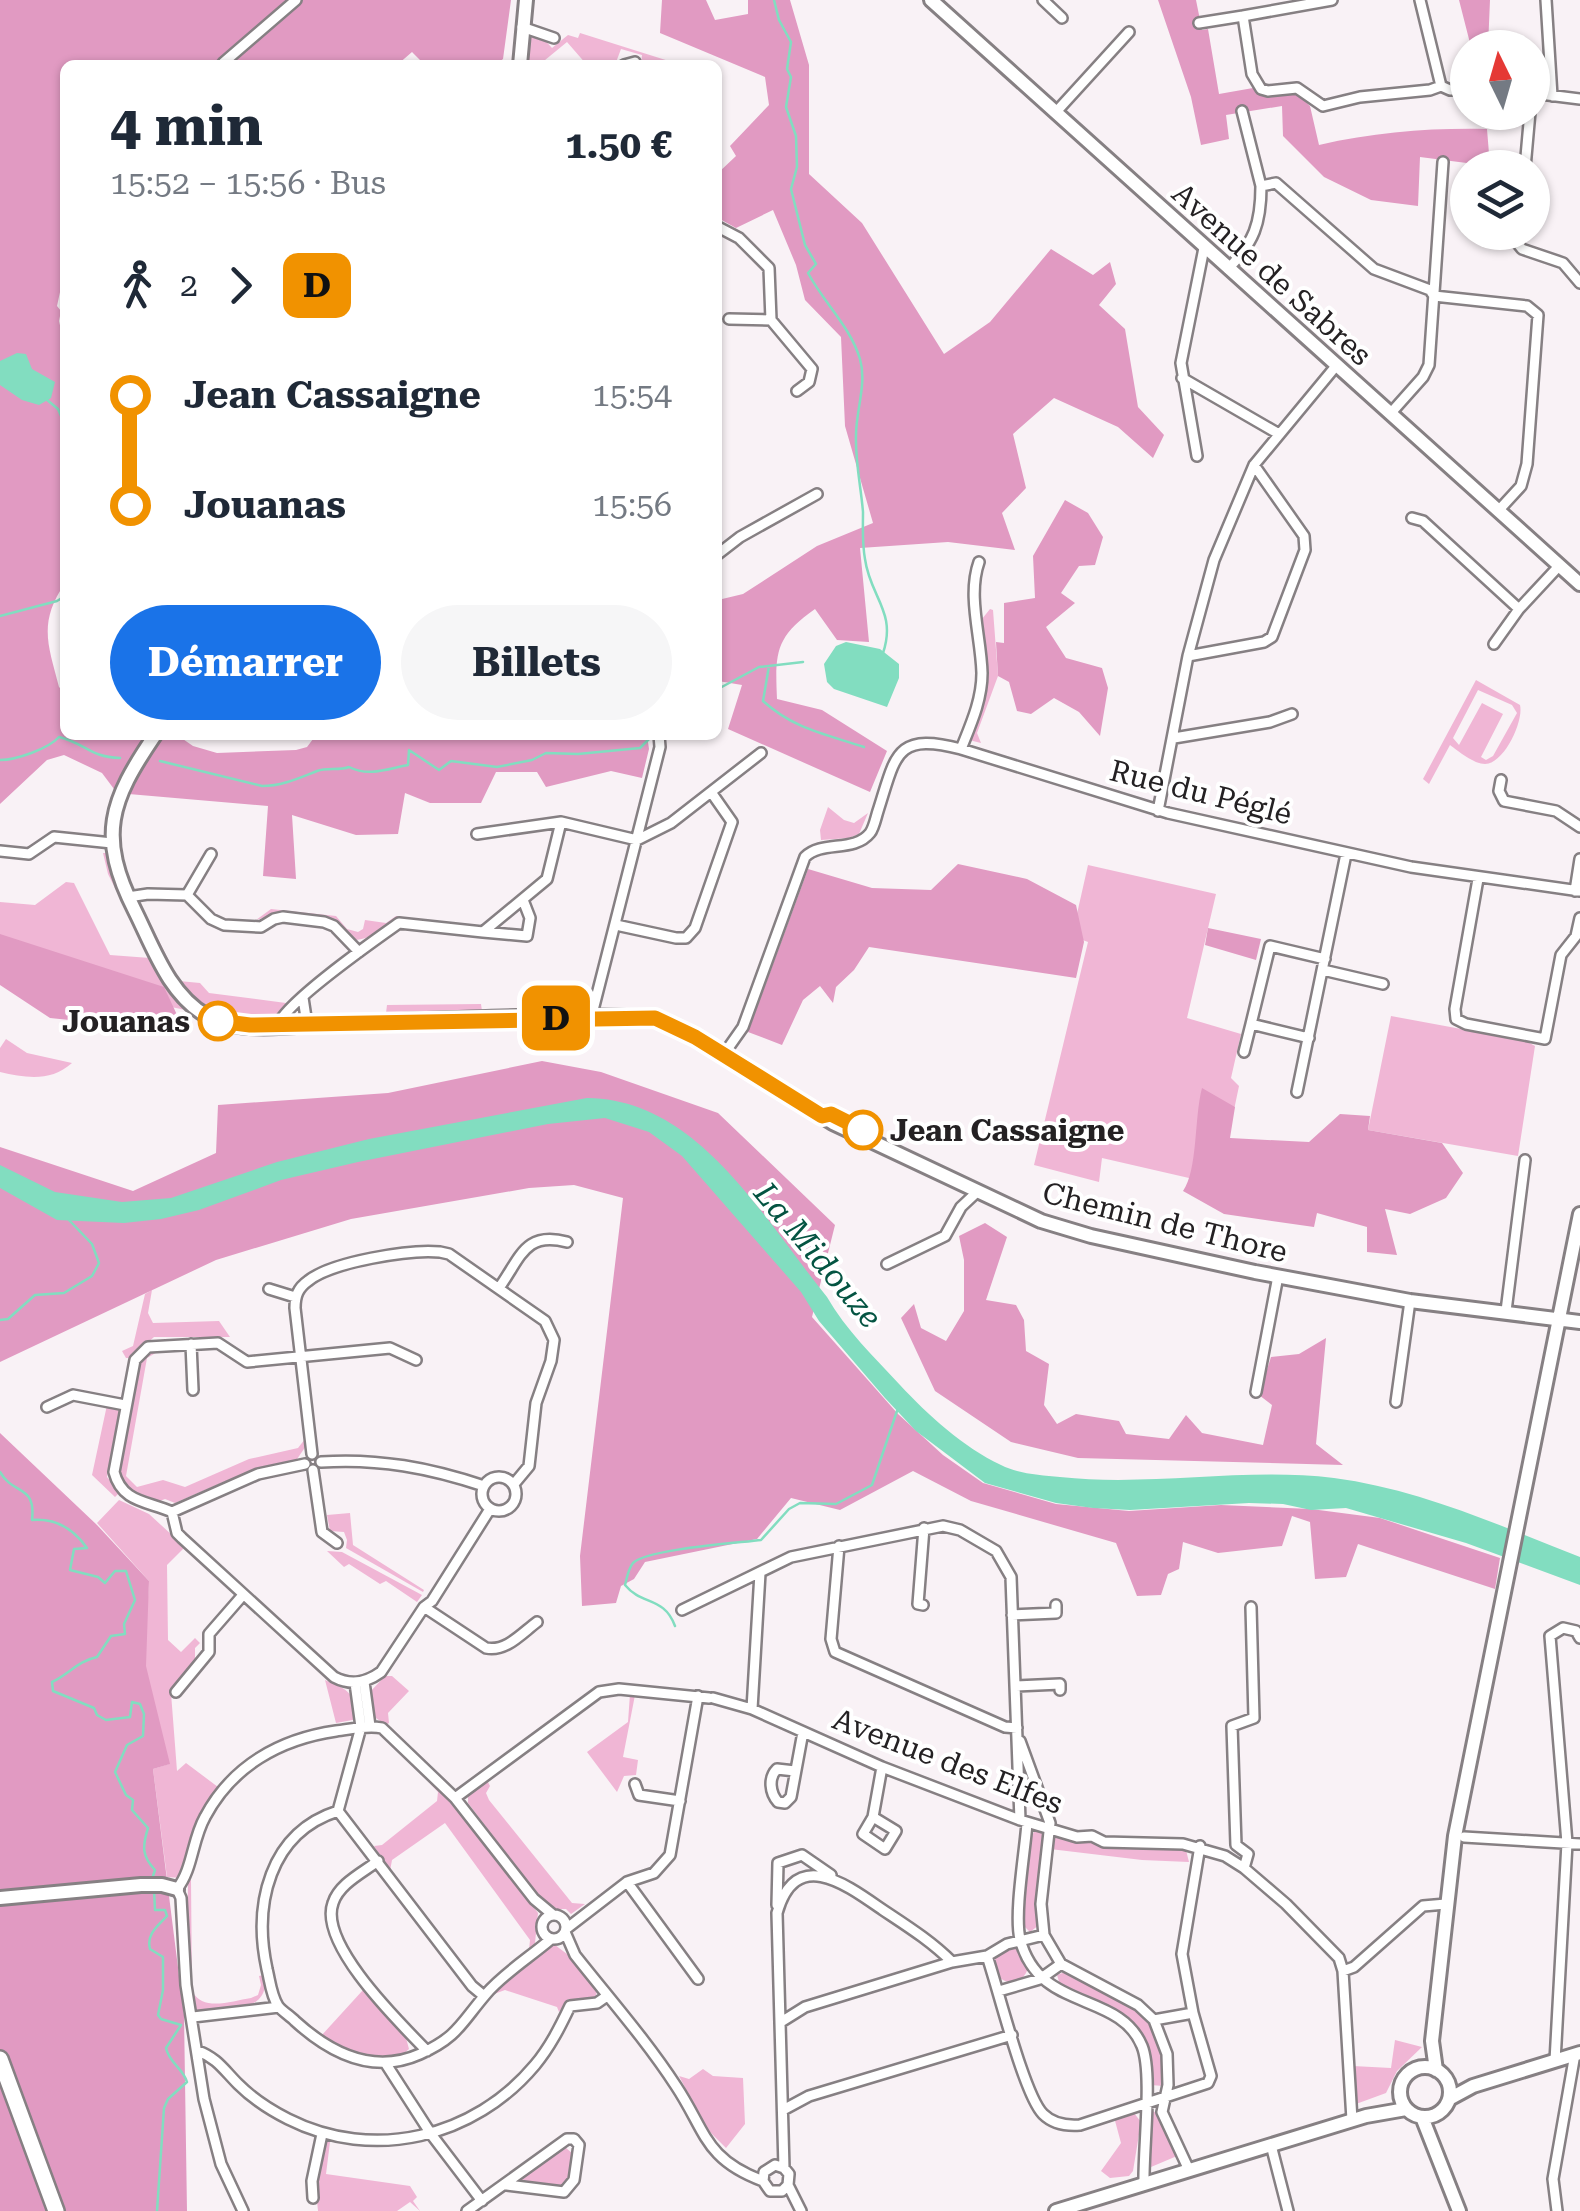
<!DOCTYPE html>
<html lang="fr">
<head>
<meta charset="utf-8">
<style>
	:root { --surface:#fff; --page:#f6f6f7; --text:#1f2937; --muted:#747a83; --accent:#1a73e8 }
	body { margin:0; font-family:"Roboto Serif",serif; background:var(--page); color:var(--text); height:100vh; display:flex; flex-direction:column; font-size:38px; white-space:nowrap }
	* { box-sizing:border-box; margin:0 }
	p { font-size:32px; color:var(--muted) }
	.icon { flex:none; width:55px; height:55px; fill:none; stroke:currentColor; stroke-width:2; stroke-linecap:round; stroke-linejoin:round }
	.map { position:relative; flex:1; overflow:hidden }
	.drawer { position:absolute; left:60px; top:60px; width:662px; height:680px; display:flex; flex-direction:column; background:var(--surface); border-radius:15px; box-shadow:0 2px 8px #0004 }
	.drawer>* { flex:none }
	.badge { padding:0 20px; border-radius:15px; font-size:35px; line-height:65px }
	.needle { width:65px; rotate:355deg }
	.controls { position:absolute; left:1450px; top:30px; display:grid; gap:20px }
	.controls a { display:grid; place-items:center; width:100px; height:100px; border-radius:50%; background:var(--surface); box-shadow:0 2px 8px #0004; font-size:50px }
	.map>.badge { position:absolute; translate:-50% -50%; box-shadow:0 0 0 5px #fff }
	.legs { display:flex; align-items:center; gap:15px; height:110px; padding:0 50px; font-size:32px }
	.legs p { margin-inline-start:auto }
	.overview { display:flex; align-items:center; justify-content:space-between; height:170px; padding:0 50px }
	h1 { font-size:55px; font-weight:700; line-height:75px }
	.cta { display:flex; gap:20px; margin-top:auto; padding:20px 50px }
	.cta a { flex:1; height:115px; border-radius:60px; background:var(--accent); color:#fff; font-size:40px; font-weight:700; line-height:115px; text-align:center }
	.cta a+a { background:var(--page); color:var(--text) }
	ul { padding:0 50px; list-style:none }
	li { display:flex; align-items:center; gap:35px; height:110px; font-size:38px }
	li i { display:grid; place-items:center; width:15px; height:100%; margin:0 12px; background:currentColor }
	li i::after { content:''; width:25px; height:25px; margin:-12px; border:8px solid; border-radius:50%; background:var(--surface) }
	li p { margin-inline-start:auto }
	li:first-child i { background:linear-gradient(#0000 50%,currentColor 0) }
	li:last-child i { background:linear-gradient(currentColor 50%,#0000 0) }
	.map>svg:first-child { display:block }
	.green { fill:#f0b6d5; fill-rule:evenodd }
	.forest { fill:#e19ac2 }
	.water { fill:#82ddc0 }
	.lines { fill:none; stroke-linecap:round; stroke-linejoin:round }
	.stream { stroke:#82ddc0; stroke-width:2.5 }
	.street-casing { stroke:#868083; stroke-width:14 }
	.secondary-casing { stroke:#868083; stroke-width:18 }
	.primary-casing { stroke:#868083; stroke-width:20 }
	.street { stroke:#fff; stroke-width:9 }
	.secondary { stroke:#fff; stroke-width:12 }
	.primary { stroke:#fff; stroke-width:15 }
	.line-1-casing { stroke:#fff; stroke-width:22 }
	.line-1 { stroke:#f19200; stroke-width:15 }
	.stop-1-dot { fill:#fff; stroke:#f19200; stroke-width:5 }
	.labels { text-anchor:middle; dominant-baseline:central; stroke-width:8; stroke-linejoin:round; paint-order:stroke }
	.street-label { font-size:30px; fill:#242123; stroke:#fff }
	.stop-label { font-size:30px; font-weight:bold; fill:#242123; stroke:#fff; text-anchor:end }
	.water-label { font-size:32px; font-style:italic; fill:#045442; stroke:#fff }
</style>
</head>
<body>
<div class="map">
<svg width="1580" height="2211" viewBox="0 0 1580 2211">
	<rect width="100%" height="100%" fill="#f9f2f6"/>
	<path class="green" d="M580 33 672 62V65H641L642 55 621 49 615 65H587L567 42 539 65H528L527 46 531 35 543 38 552 48 568 35 578 38Z
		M990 609 993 610 998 676 977 733 981 743 969 740V737L986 694 982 619Z
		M1476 680 1520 705C1524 721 1504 764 1485 764 1474 764 1458 751 1450 745L1429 784 1423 779ZM1478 690 1512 705 1517 713 1493 756 1486 760 1481 757 1503 714 1482 703 1459 745 1453 738Z
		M828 807 844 820 854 823 868 813 859 834 849 838 821 840 820 830Z
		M103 853H107L112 872 169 982 195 1012 0 971V902L35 905 66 882 74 883 110 955 150 958 108 874Z
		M1088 865 1216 894 1187 1018 1241 1034 1231 1078 1239 1086 1216 1196 1189 1190V1178L1102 1158 1099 1182 1034 1165 1088 942 1072 936Z
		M271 909 336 916 347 929 358 932 363 929 365 920 386 923 396 916 410 918C389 918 376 941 352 940 347 934 342 926 336 922 317 909 277 914 256 920Z
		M144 911 179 981 200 983 209 993 286 1003 272 1021C182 1019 177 983 141 912Z
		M481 1004 482 1011 569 1008V1015L311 1019V1014L386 1013 387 1005Z
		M1391 1016 1526 1041 1535 1046 1518 1156 1368 1130Z
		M6 1039 27 1053 72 1063C51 1082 26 1078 0 1072V1048Z
		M152 1290 148 1313 153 1323 219 1321 230 1337H154L131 1358H126L122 1351 133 1346 145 1294Z
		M149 1351H159L147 1358 126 1476 137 1487 163 1480 185 1487 249 1459 298 1448 305 1439 306 1446 295 1462 228 1480 175 1503 165 1499 152 1504C139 1499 122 1485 119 1471 116 1454 136 1382 141 1361Z
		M107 1405 120 1408 107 1477 120 1492 115 1497 92 1475Z
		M119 1500 149 1514 185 1547 167 1565 168 1640 181 1652 195 1638 200 1643 195 1648V1662L171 1693 177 1771 186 1763 218 1787C196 1815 187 1843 181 1878L167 1877 153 1769 169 1764 144 1664 149 1581 97 1523Z
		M350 1513 353 1545 424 1590 423 1592 346 1548 347 1540 344 1532 330 1531 327 1515Z
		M327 1551 342 1552 422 1595 417 1602 386 1581 380 1584 349 1564 344 1567Z
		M385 1676H392L409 1691 388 1713 389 1723 386 1725 373 1716 370 1692Z
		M325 1680C350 1691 353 1691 358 1719L336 1723Z
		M630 1694 635 1695 623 1757 638 1760 636 1775 624 1776 617 1792 587 1752 628 1722Z
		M425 1772 455 1803 538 1913 535 1943 529 1950 530 1940 445 1823 392 1860 390 1871 374 1846 382 1845 437 1801 438 1792 422 1775Z
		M487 1780 490 1786 486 1793 489 1800 572 1903 585 1904 571 1914 566 1909H551L545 1905 468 1803V1794Z
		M1036 1829 1045 1835 1039 1925 1030 1932 1024 1926C1024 1903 1023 1845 1036 1829Z
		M1060 1835 1115 1846 1181 1848 1186 1850 1189 1862 1142 1860 1050 1849 1052 1839Z
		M188 1880H191L192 1991C203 2012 231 2001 251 1998L258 1995 261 1985 259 1976 264 1975C273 2013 224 2010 198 2013L195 2011 187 1969Z
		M555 1945 575 1960 597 1992 594 2000 568 1999 559 2012 557 2007 505 1990 494 1994 546 1948Z
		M994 1965a17 17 0 1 1 34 0a17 17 0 1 1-34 0Z
		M1065 1972C1112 1996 1179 2017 1163 2086L1151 2085C1142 1998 1119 2025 1060 1985L1057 1975Z
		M363 1990 406 2038 409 2049 399 2058 357 2055 321 2036Z
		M1395 2040 1422 2047 1397 2071 1386 2093 1356 2104 1353 2066 1391 2068Z
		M703 2069 713 2076 743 2078 745 2124 726 2148 707 2129 679 2076 689 2079Z
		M1153 2111 1159 2115 1177 2156 1151 2167 1148 2160 1150 2112Z
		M1134 2113 1141 2122 1133 2171 1129 2176 1110 2178 1101 2171 1121 2143 1114 2117Z
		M325 2141 330 2142 326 2174 410 2186 417 2197 413 2201 420 2211 410 2202 397 2211H318L315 2181Z
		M565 2147 573 2154 567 2184 563 2189 522 2186 521 2180Z"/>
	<path class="forest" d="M0 0H511L503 59 495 65H425L412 52 397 65H65V269L57 306 61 311 59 321 65 347V583C38 623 48 644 59 687L65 693V735H177L193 746 217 753 296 750 307 747 316 735H647L649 749 642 778 611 771 546 787 537 772H496L481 803H430L405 793 398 834 356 835 292 815 296 879 263 876 268 806 117 793 102 773 64 755 47 760 0 804Z
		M662 0H706L715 20 748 14V0H790L809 65V174L862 223 944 354 990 322 1051 249 1093 275 1110 262 1116 284 1099 305 1125 329 1138 407 1164 435 1153 458 1118 427 1054 398 1013 434 1026 488 1002 513 1015 550 948 542 860 548 869 642 837 640 815 609C775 637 775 653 777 699L822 710 887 751 870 792 728 729 742 685 718 681V600L743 594 817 546 873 523 845 426 841 337 805 300 796 265 773 210 736 228 718 218V173L736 156 730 146 769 105 765 77 660 33Z
		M1158 0H1196L1202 30 1208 29 1219 94 1253 88 1266 97 1296 93 1310 106 1319 145C1376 132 1429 128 1487 129L1490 166 1420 157 1418 206 1371 200 1324 177 1283 136 1282 106 1226 115 1229 139 1201 145 1191 97Z
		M1459 0H1490L1488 47H1471Z
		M1065 500 1088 513 1103 537 1095 565 1079 566 1061 593 1075 603 1046 627 1066 658 1102 668 1108 688 1100 736 1079 712 1054 698 1031 714 1017 711 1009 682 998 676 996 642 1004 643V603L1035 598 1033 556Z
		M958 864 1027 879 1076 905 1084 942 1076 978 869 947 854 970 836 987 833 1003 820 986 803 1000 782 1045 748 1032 808 869 872 888 931 890Z
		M1208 928 1261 939 1256 960 1205 945Z
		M0 934 164 987 185 1032 50 1018 0 985Z
		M542 1061 601 1072 718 1113 835 1225 812 1317 898 1414 943 1455 983 1483 1056 1504 1129 1511 1221 1505 1311 1509 1380 1518 1500 1558 1495 1589 1358 1544 1346 1577 1315 1579 1310 1522 1292 1516 1282 1546 1218 1553 1183 1542 1179 1569 1168 1574 1161 1595 1137 1596 1116 1543 971 1501 913 1471 840 1510 791 1498 757 1539 645 1562 634 1579 621 1586 616 1603 582 1606 580 1556 623 1198 574 1185 529 1188 351 1219 216 1260 0 1362V1147L133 1191 216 1153 218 1105 388 1093Z
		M1202 1088 1235 1107 1230 1138 1309 1142 1340 1114 1370 1116 1368 1130 1442 1143 1463 1173 1446 1198 1410 1214 1385 1209 1397 1255 1367 1252V1227L1317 1213 1314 1227 1224 1214 1183 1191C1198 1170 1194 1118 1202 1088Z
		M985 1223 1007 1237 986 1300 1016 1305 1024 1320 1026 1351 1049 1364 1044 1405 1057 1424 1076 1414 1119 1421 1126 1434 1169 1439 1186 1415 1202 1433 1263 1445 1272 1405 1259 1395 1271 1357 1299 1354 1326 1338 1316 1444 1343 1465 1078 1458 1011 1442 935 1391 901 1318 914 1304 921 1328 946 1341 964 1311V1260L959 1236Z
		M0 1433 97 1525 149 1581 146 1666 170 1764 153 1769 184 2015 187 2211H0Z"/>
	<path class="water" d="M17 353 26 354 32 369 55 382 51 398 39 405 22 400 0 385V361Z
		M846 642 880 649 899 664V678L887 707 834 689 827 682 824 664 836 646Z
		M587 1098C699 1099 764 1220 827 1297 845 1329 875 1358 900 1385 928 1415 963 1447 1001 1465 1019 1474 1040 1475 1060 1477 1151 1487 1243 1467 1334 1478 1419 1489 1501 1526 1580 1557V1585L1466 1543 1346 1508 1311 1510 1283 1504 1249 1503 1130 1510 1093 1508 1056 1503 985 1483 916 1431 885 1398 819 1321 801 1292 682 1156 649 1132 605 1118 548 1124 358 1162 281 1180 199 1210 161 1219 124 1223 57 1220 0 1188V1165L55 1192 122 1202 171 1198 277 1162 369 1139Z"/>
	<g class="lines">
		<path class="stream" d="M774 0 779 20 791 42 787 69 791 77 786 107 796 136 797 167 791 189 805 245 816 264 808 273C824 303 850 326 860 359 867 384 856 410 856 435 855 461 861 487 863 512 863 528 862 543 865 559 870 597 897 612 883 653
			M46 399 58 409 65 425
			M0 616 57 601 65 596
			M769 666 763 701C794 729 825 734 864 747
			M718 689 759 667 803 662
			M0 760C16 760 48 749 59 737 87 744 89 757 120 758
			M160 761 262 786C282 786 299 778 317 771 327 767 339 771 349 767 369 777 387 769 408 765L409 750 439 770 451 761 497 767 532 760 546 753 578 754 640 748 653 735
			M0 1320 8 1319 35 1295 64 1293 92 1276 99 1263 92 1244 69 1220
			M0 1472C14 1496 36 1484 32 1520 56 1518 73 1528 87 1548L74 1549 70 1570 98 1577 105 1583 115 1571H126L135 1600 124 1624 125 1634 111 1636 97 1657C78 1661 69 1674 52 1682L53 1691 94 1708 97 1715 106 1720 130 1717 132 1702 140 1704 144 1714 143 1736 127 1745 115 1772 126 1795 133 1800 132 1810 148 1828C142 1847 142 1856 155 1870L153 1876
			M675 1626C664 1596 642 1606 625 1585 627 1578 628 1569 633 1563 647 1549 738 1543 761 1540L789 1509 800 1503 836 1504 872 1485 897 1411
			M154 1889 155 1910H165L167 1916C158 1926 146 1934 150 1949L163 1957V1990L158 2015 161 2019 181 2025 166 2048C169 2063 183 2068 187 2082L168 2099 164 2108 157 2211"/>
		<defs>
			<path id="street" d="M1043 0 1062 18
				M1332 0 1243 16 1252 74 1261 89 1268 91 1297 88 1323 106 1360 97 1430 90 1441 86
				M1420 0 1441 86
				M1546 0 1552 96
				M1199 23 1243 16
				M522 27 554 38
				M223 63 296 0
				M624 65 635 62
				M1441 86 1450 90H1468
				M1532 93 1580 99
				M1242 111 1261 186
				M1056 112 1129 32
				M1525 168 1530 112
				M718 227 739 238 769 268 771 320 812 369 809 382 797 391
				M1519 232 1518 244 1522 249 1563 263 1580 283
				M1228 269C1254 242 1261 224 1261 186L1276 183 1374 269 1430 290 1434 296 1527 306 1538 315 1527 464 1521 486 1498 511
				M729 319 771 320
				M1182 378 1279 434
				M1390 414 1423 377 1429 365 1443 162
				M1197 456 1181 363 1204 248
				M1412 518 1423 521 1519 609
				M718 554 740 537 817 494
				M1494 644 1519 609 1559 566
				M1188 656 1264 642 1272 637 1305 550 1304 536 1254 465
				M1174 738 1270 722 1292 714
				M961 749C971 724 982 700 982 673 981 636 967 596 979 562
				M1501 780 1499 791 1504 801 1556 811 1580 827
				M1158 811 1188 656 1214 560 1254 465 1336 366
				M477 834 561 822 637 840 671 823 761 753
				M0 851 29 854 54 837 112 843
				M1478 879 1455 1009 1456 1019 1466 1024 1545 1039 1561 955 1576 936 1580 918
				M1575 891 1580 859
				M187 895 211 854
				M128 897 148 894 187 895 211 919 224 925 261 927 274 919 283 917 324 922 334 926 359 952
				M616 925 676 938H686L695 928 732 822 711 792
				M483 932 527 936 530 918 523 900
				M1323 970 1383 984
				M303 998 307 1024
				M591 1018 660 747 659 735
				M278 1025C286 1002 375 940 399 923L483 932 547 879 561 822
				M1309 1038 1251 1024 1270 946 1325 959
				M1244 1052 1251 1024
				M724 1054 743 1027 805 857C822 840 854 853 870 833 874 828 876 817 878 811 896 755 895 732 961 749L1168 813 1411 867 1580 891
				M1297 1092 1346 854
				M887 1264 945 1236 961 1207 977 1192
				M499 1288C521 1257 525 1231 567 1242
				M269 1289 295 1297
				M1506 1311 1525 1160
				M191 1344 193 1390
				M1256 1392 1278 1276
				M1396 1402 1410 1301
				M47 1407 73 1395 125 1405
				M312 1454 295 1308C295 1296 298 1288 308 1281 331 1262 410 1249 440 1252L449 1254 545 1321 554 1340 551 1361 536 1403 529 1466 514 1484
				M321 1462C378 1458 430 1468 484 1486
				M313 1470 322 1532 337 1543
				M482 1494a17 17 0 1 1 34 0a17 17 0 1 1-34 0Z
				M172 1512C148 1501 122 1503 114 1472L135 1360 148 1347 218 1343 247 1362 390 1348 416 1360
				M172 1512 177 1533 182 1538 334 1677C351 1686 366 1683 381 1672L424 1607 432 1601 490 1509
				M172 1512 258 1474 305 1464
				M839 1546 831 1639 835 1652 1005 1727 1017 1728
				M923 1605 918 1604 924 1528
				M424 1607 486 1648C506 1652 521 1634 537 1622
				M682 1610 791 1557 943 1526 960 1530 996 1551 1011 1577 1020 1820
				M1012 1615 1056 1613V1605
				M364 1682 370 1726
				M1016 1686 1060 1684V1690
				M176 1692 209 1652V1634L243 1595
				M713 1698 752 1709 882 1767 1020 1820 1077 1837 1092 1836 1104 1842 1183 1844 1225 1856 1244 1868 1286 1904 1339 1958 1343 1971 1352 2120
				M752 1709 760 1573
				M1020 1741 1050 1823 1041 1904 1044 1935 1061 1964 1138 2005 1154 2020 1167 2054 1168 2085 1162 2112 1189 2170
				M795 1771 777 1769C768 1778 770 1793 778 1802L785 1803 791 1797 803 1732
				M635 1784 639 1795 680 1801
				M455 1798 599 1692 619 1689 709 1698
				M338 1811C269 1833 253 1905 267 1969 270 1981 271 1995 278 2006 282 2011 290 2016 295 2021 330 2053 373 2075 420 2054 458 2037 461 2023 486 1994 504 1973 530 1957 551 1939
				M338 1811 472 1986 484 1996
				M338 1811 361 1727 355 1683
				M873 1817 896 1831 885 1849 863 1834 873 1817 882 1767
				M1027 1823C1025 1852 1014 1913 1020 1939 1039 2013 1119 1990 1142 2046 1153 2073 1143 2150 1144 2184
				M1464 1837 1580 1844
				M378 1861C362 1873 339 1884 333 1903 318 1944 401 2024 427 2051
				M1244 1868 1248 1854 1236 1845 1232 1726 1254 1718 1251 1607
				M627 1882 698 1979
				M777 1905 778 1863 802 1855 831 1875
				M542 1927a12 12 0 1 1 24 0a12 12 0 1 1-24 0Z
				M566 1929 627 1882 654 1873 670 1855 698 1696
				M565 1932 575 1955C609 1998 646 2040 676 2086 706 2131 704 2159 763 2181
				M987 1956C998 1988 1024 2095 1043 2114 1053 2124 1067 2126 1080 2125L1208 2083 1211 2076 1193 2013 1182 1954 1200 1846
				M1343 1971 1354 1967 1423 1906 1446 1904
				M999 1991 1040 1979 1061 1964
				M193 2017 279 2007
				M1154 2020 1193 2013
				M781 2022 805 2007 952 1962 987 1956 1007 1944 1044 1935
				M198 2051C217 2058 224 2070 238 2084 252 2098 270 2110 288 2119 373 2162 474 2138 535 2065 550 2047 560 2027 570 2006L597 2003 607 1996
				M1555 2061 1567 1843 1550 1636 1563 1628 1576 1631 1580 1638
				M386 2064 431 2134 482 2201
				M783 2110 809 2096 1012 2035
				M1271 2145 1288 2211
				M784 2168 777 1913C796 1846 847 1885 883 1910 907 1926 931 1941 952 1962
				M788 2185 782 2191H770L763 2181 764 2172 775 2165 784 2168 789 2174 788 2185 801 2211
				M313 2198 312 2181 322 2134
				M243 2211 221 2164 204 2099 186 1985 181 1898 177 1889C193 1869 192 1840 205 1817 232 1766 280 1739 336 1731 352 1729 367 1725 382 1728L455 1798 534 1899 552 1914
				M467 2211 567 2139H574L579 2145 574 2180 564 2192 507 2185
				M1557 2211 1553 2179 1575 2054"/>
			<path id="secondary" d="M931 0 1580 584
				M520 65 526 0
				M155 735C110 801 97 836 135 911 153 947 169 995 207 1016 245 1036 301 1024 342 1023 446 1020 552 1013 655 1018L695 1037 833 1123 1041 1221 1091 1236 1255 1272 1410 1301 1580 1322
				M0 1898 141 1885H162L177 1889
				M1400 2092a25 25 0 1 1 50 0a25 25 0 1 1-50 0Z
				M1436 2070 1432 2041 1455 1836 1580 1214
				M1449 2099 1473 2086 1580 2053
				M1422 2117 1459 2211
				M1056 2211 1366 2116 1406 2109"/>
			<path id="primary" d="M0 2059 56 2211"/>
		</defs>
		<use href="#street" class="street-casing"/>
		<use href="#secondary" class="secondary-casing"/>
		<use href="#primary" class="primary-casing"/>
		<use href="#street" class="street"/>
		<use href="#secondary" class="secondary"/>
		<use href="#primary" class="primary"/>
	</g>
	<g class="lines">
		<defs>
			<path id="line-1" d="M218 1021 250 1025 655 1018 695 1037 822 1116 831 1114 863 1130"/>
		</defs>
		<use href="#line-1" class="line-1-casing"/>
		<use href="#line-1" class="line-1"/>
	</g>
	<g class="stop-1-dot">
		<circle cx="218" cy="1021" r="18"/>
		<circle cx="863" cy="1130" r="18"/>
	</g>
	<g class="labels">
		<g class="street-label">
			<text transform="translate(1272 274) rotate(42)">Avenue de Sabres</text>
			<text transform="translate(1201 792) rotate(14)">Rue du Péglé</text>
			<text transform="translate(1165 1222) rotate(14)">Chemin de Thore</text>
			<text transform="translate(948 1761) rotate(21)">Avenue des Elfes</text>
		</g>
		<g class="stop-label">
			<text x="190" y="1021">Jouanas</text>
			<text x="890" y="1130" text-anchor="start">Jean Cassaigne</text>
		</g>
		<g class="water-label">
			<text transform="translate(818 1255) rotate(50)">La Midouze</text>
		</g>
	</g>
</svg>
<div class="controls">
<a><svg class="needle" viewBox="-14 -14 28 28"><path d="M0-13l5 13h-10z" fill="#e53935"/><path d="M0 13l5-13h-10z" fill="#747a83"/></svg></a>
<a><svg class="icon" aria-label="layers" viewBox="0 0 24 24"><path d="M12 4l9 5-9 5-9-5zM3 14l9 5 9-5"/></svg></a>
</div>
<b class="badge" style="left:556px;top:1018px;background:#f19200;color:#111">D</b>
<section class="drawer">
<div class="overview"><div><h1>4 min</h1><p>15:52 – 15:56 · Bus</p></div><b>1.50 €</b></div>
<div class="legs"><svg class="icon" aria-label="walk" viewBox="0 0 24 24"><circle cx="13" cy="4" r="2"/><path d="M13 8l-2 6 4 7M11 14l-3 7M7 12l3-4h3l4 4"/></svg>2<svg class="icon" aria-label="forward" viewBox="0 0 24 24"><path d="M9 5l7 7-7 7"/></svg><b class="badge" style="background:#f19200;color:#111">D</b></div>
<ul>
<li><i style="color:#f19200"></i><b>Jean Cassaigne</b><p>15:54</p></li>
<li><i style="color:#f19200"></i><b>Jouanas</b><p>15:56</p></li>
</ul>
<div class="cta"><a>Démarrer</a><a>Billets</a></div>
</section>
</div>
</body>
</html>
